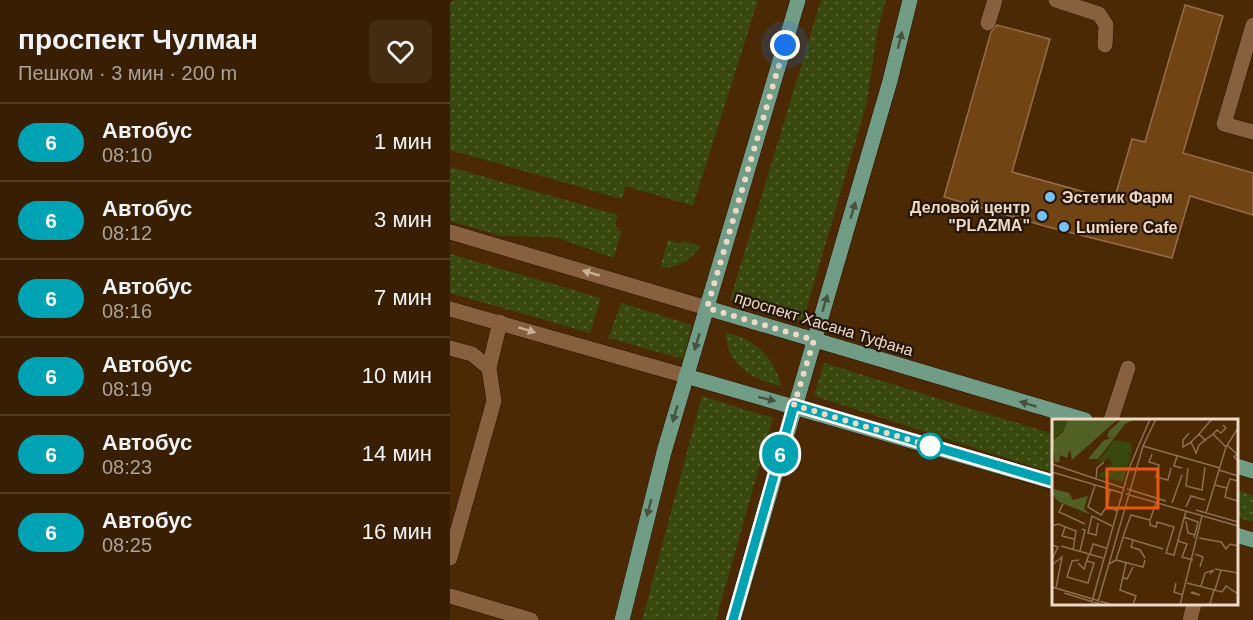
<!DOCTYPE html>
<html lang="ru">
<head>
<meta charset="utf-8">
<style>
	:root { --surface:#381f03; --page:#432c12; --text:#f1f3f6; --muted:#aba29a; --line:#523d25 }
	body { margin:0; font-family:Helvetica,sans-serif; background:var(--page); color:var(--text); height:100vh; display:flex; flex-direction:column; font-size:22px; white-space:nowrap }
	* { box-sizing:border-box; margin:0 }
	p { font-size:20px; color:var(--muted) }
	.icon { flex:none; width:33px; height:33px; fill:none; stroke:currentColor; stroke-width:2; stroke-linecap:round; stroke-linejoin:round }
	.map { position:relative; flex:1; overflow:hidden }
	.details { display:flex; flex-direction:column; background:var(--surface); width:450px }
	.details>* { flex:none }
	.badge { padding:0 12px; border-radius:20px; font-size:21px; line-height:39px }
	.you { position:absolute; width:30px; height:30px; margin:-15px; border:4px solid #fff; border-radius:50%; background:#1a73e8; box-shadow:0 0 0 9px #1a73e833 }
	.map>.badge { position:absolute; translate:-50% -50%; box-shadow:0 0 0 3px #fff }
	.round { display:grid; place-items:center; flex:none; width:63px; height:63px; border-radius:9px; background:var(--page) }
	.head { display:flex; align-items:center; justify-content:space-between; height:102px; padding:0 18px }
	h1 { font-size:28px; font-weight:600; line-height:45px }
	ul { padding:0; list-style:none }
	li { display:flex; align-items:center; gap:18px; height:78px; padding:0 18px; border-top:2px solid var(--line) }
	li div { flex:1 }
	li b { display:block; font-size:22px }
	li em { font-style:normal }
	li .badge { min-width:66px; font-weight:700; text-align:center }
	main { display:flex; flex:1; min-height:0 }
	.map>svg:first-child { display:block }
	.grass { fill:url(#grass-dots) }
	.building { fill:#714414; stroke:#956e4c; stroke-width:1.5 }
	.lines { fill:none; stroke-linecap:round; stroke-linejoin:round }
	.minor-casing { stroke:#2b1300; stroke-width:16 }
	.major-casing { stroke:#2b1300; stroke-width:16 }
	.minor { stroke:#87613f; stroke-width:15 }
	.major { stroke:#719c86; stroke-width:15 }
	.oneway { fill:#475241 }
	.oneway2 { fill:#caae97 }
	.line-casing { stroke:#fff; stroke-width:14 }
	.line { stroke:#00a3b4; stroke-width:9 }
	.walk { stroke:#eed8c6; stroke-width:6; stroke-dasharray:0 10.8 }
	.poi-dot { fill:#77c0f7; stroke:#251608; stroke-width:2 }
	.stop-dot { fill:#fff; stroke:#00a3b4; stroke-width:3 }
	.labels { text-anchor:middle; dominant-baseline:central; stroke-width:4.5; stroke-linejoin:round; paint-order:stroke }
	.poi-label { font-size:16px; font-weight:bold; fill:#eed8c6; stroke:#251608; text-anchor:start }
	.street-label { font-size:16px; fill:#eed8c6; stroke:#251608 }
	.inset-road { fill:none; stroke:#8c6f52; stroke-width:1.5 }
	.view { fill:#e8590c; fill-opacity:0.15; stroke:#e8590c; stroke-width:3 }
	.inset-edge { fill:none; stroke:#eed8c6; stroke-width:3 }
</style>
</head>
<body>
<main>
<section class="details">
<div class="head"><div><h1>проспект Чулман</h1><p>Пешком · 3 мин · 200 m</p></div><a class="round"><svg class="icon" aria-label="heart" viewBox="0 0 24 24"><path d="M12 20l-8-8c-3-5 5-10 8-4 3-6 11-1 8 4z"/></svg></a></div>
<ul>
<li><span class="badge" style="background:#00a3b4;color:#fff">6</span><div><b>Автобус</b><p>08:10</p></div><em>1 мин</em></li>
<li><span class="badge" style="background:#00a3b4;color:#fff">6</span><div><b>Автобус</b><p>08:12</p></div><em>3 мин</em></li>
<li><span class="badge" style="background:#00a3b4;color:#fff">6</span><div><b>Автобус</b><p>08:16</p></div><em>7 мин</em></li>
<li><span class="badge" style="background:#00a3b4;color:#fff">6</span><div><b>Автобус</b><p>08:19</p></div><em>10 мин</em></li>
<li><span class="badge" style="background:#00a3b4;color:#fff">6</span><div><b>Автобус</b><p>08:23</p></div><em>14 мин</em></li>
<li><span class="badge" style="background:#00a3b4;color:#fff">6</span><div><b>Автобус</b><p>08:25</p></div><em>16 мин</em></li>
</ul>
</section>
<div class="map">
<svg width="803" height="620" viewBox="0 0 803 620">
	<defs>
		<pattern id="grass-dots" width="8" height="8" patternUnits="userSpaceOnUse" patternTransform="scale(1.5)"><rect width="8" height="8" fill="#39480e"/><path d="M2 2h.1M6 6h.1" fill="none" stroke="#566230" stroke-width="1.8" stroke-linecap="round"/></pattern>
	</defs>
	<rect width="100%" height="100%" fill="#4a2904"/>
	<path class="grass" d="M4 0H308L243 206 176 186 172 199 0 150V3Z
		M371 0H436L427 32 417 102 353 321 280 300Z
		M0 167 168 215 165 225 171 232 164 258 105 237 52 236 0 221Z
		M218 240 232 244 233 241 251 246C240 261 228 268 210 268Z
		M0 254 151 298 140 333 0 293Z
		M171 303 242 325 233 359 158 338Z
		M276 333C304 338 325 358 331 386 302 380 276 364 276 333Z
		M374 363 603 434V473L364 396Z
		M252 396 323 418 266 620H192Z
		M787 490 803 495V522L787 517Z"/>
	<path class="building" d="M735 5 773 16 733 153 803 173V215L740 196 722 258 598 227 494 197 541 32 547 25 600 39 562 172 664 200 682 139 695 142Z"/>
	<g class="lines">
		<defs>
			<path id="minor" d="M606 0 649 14 656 25 655 45
				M538 23 545 0
				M803 25 774 124 803 132
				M0 232 257 308
				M0 309 236 376
				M0 348 22 354 39 368
				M661 420 678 368
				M0 558 44 401 39 368 50 322
				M0 596 81 620
				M740 620 744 604"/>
			<path id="major" d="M257 308 635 420
				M236 376 604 482
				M786 466 803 471
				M786 535 803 540
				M172 620 214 452 348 0
				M283 620 440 81 460 0"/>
		</defs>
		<use href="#minor" class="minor-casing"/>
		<use href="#major" class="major-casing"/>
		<use href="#minor" class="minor"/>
		<use href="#major" class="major"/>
	</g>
	<defs><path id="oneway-solid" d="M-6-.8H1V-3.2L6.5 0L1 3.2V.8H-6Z" transform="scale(1.5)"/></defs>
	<g class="oneway">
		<use href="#oneway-solid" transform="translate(450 40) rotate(-76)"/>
		<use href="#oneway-solid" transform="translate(403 210) rotate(-74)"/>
		<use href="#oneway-solid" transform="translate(375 303) rotate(-73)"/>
		<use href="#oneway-solid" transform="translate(247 342) rotate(107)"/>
		<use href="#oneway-solid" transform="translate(317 399) rotate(14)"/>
		<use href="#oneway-solid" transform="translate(578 404) rotate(-163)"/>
		<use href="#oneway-solid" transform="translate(225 414) rotate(106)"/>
		<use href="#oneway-solid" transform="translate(199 508) rotate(105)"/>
	</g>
	<g class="oneway2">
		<use href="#oneway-solid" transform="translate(141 273) rotate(-164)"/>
		<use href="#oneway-solid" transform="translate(77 330) rotate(17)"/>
	</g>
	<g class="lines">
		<defs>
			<path id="line" d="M283 620 344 405 604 482"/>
		</defs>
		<use href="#line" class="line-casing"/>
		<use href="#line" class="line"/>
		<path class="walk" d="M335 45 257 308 364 340 344 405 480 446"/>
	</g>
	<g class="poi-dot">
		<circle cx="600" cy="197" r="6"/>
		<circle cx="592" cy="216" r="6"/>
		<circle cx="614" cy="227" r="6"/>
	</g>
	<circle class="stop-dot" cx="480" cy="446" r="12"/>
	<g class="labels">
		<g class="poi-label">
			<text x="612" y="197">Эстетик Фарм</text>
			<text x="580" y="207" text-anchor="end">Деловой центр<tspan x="580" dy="18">"PLAZMA"</tspan></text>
			<text x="626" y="227">Lumiere Cafe</text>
		</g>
		<g class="street-label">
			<text transform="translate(374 324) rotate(17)">проспект Хасана Туфана</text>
		</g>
	</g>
	<g transform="translate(602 419)">
		<rect width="186" height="186" fill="#4a2904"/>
		<path d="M0 0H16L10 13 0 21ZM62 21 79 24 80 35 75 34 79 37 71 63 46 57 60 45 57 39 45 45Z" fill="#39480e"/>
		<path d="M16 0H66L20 41 18 30 15 39 8 36 7 43H3L0 22 11 13ZM70 0 81 1 73 5 46 40H36L51 22 59 19 55 18 57 12ZM2 70 17 74 21 81 36 77 32 90 40 96 7 83 0 75Z" fill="#516125"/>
		<path class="inset-road" d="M171 6 174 9 169 14 165 11 161 15 174 28M137 14 131 21V28L139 23 144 34 147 26 161 15M147 15 160 0M139 23 147 15 154 22M175 26 185 35 182 38 186 42M91 27 168 49M100 35 97 43 107 46 104 58 116 61 119 49M125 37 122 47 130 49M0 45 71 69M136 49 134 67 150 71 153 48M167 51 186 57M0 53 70 74M44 61 45 49 52 43M43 66 36 88 49 96 55 87M163 66 175 69 178 60 186 62M175 69 173 78 186 82M58 70 55 87 65 92M75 70 114 82M74 75 186 107M120 84 130 56M11 85 7 93 33 105M134 88 139 77 153 81M144 91 186 103M154 94 174 28 186 9M132 98 146 103 142 119M98 101V106L104 108 105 103 122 108 114 134 122 136 134 92M134 102 136 114 143 116M46 104 44 116 36 114 40 97 60 107M0 107 6 105 24 112 21 131M13 108 10 117 22 120M73 112 79 96 98 101 104 84M71 118 111 130M147 119 169 123 174 130 178 125 186 127M81 122 79 128 88 131 93 139M126 122 135 125 130 138 141 141M0 126 6 128 0 140M9 127 51 139M28 132 33 111 30 110M38 135 41 125 54 129M143 135 151 138 148 148M27 141 20 142 15 158 36 164 42 144 35 142M64 141 91 148 93 141M26 144 32 150 37 135M74 144 68 171 84 177 81 186M57 145 64 141 73 112M0 146 10 138 4 169M163 150 186 154M70 158 75 160 81 148M124 164 122 173 131 176M135 164 170 173 174 167 186 175M149 167 153 154 162 151 158 155M0 168 61 186M163 171 169 151M139 173 140 174 148 176 140 173M12 174 51 186M39 186 78 47 98 0M45 186 91 27 104 0M128 186 150 97M153 186 158 185 162 171"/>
		<path class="view" d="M55 50H106V89H55Z"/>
		<rect width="186" height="186" class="inset-edge"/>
	</g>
</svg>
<div class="you" style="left:335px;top:45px"></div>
<b class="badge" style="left:330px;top:454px;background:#00a3b4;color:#fff">6</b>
</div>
</main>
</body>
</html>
